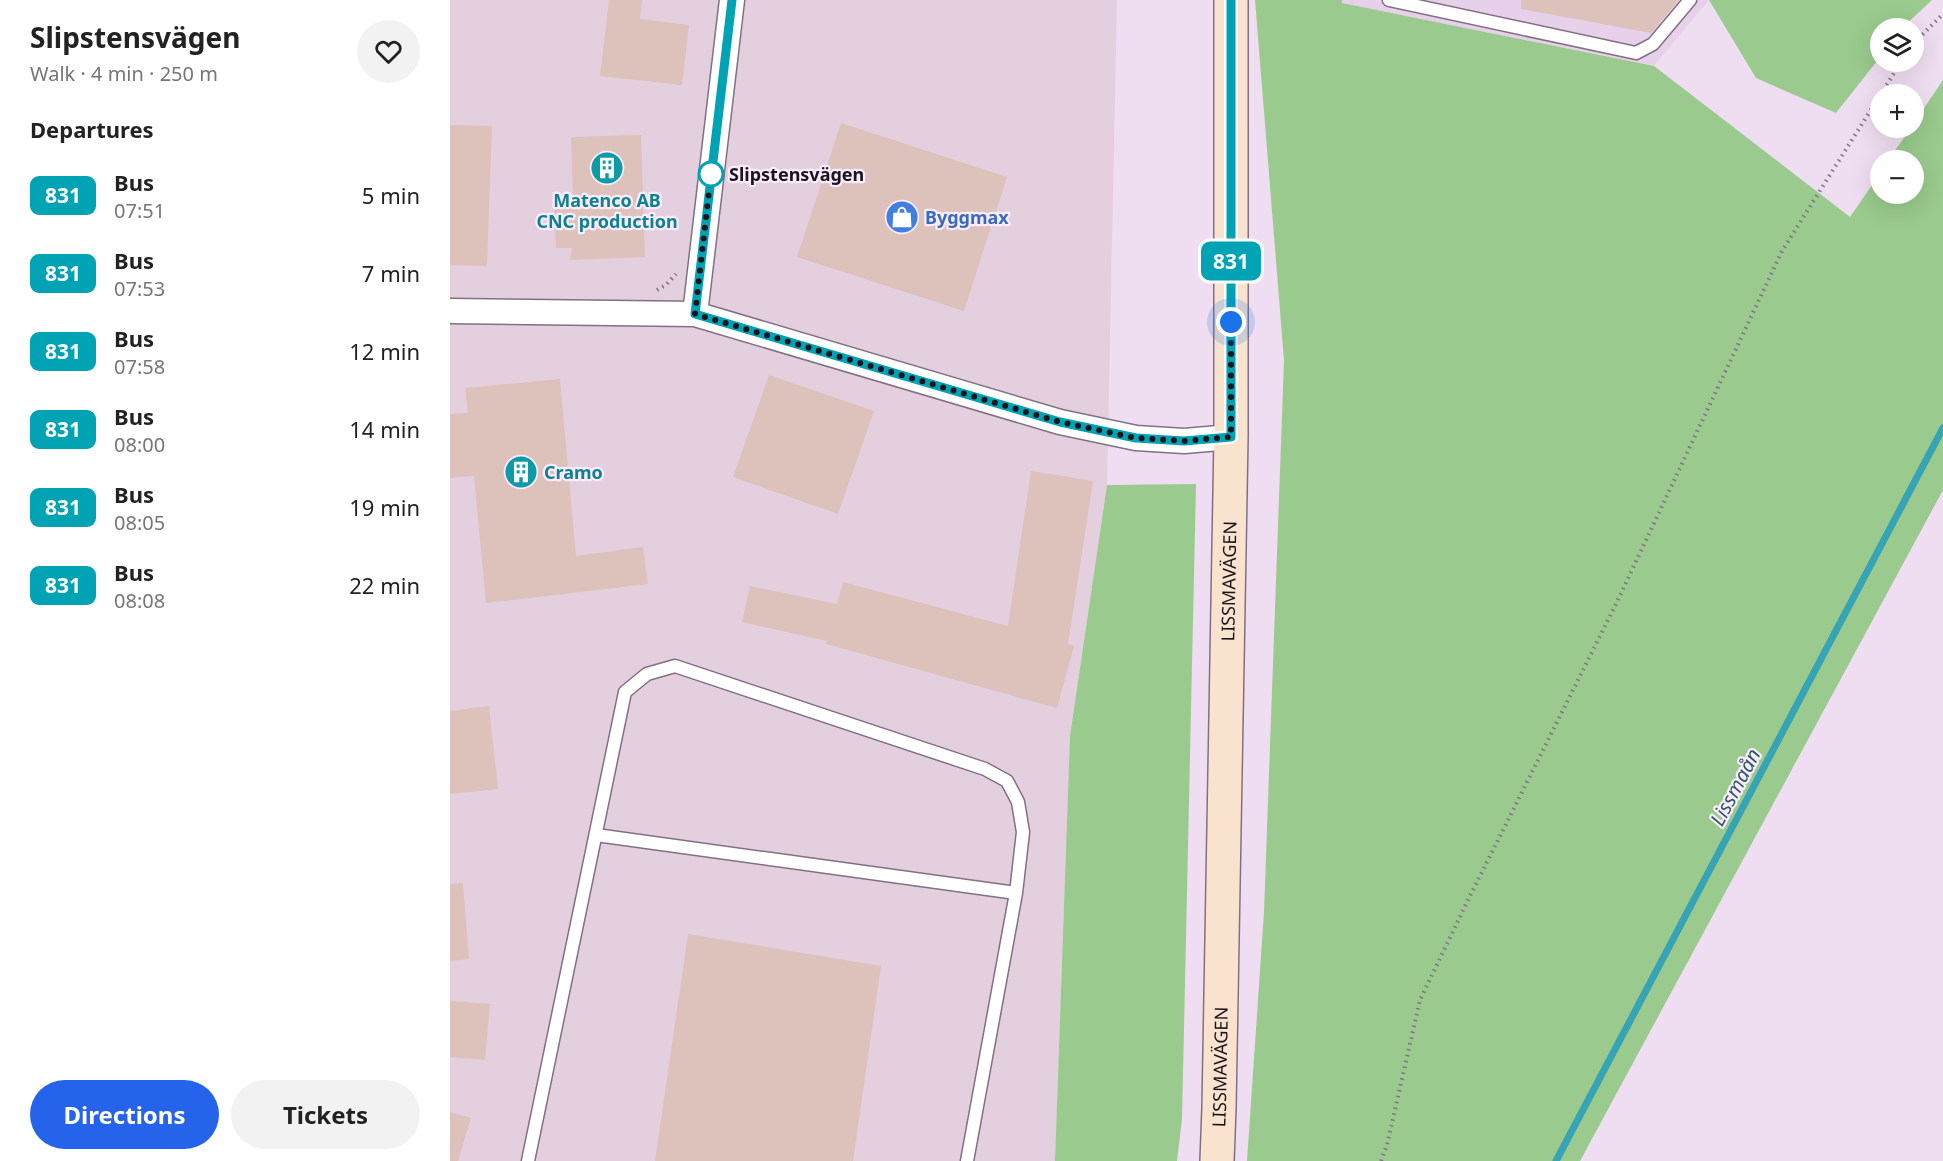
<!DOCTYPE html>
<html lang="en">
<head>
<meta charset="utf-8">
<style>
	:root { --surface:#fff; --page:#f2f2f2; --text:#222; --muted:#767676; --accent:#2563eb }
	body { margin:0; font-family:"Noto Sans",sans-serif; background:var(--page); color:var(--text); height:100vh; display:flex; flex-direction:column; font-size:22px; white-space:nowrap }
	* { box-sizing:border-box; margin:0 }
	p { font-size:20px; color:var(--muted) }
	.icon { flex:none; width:33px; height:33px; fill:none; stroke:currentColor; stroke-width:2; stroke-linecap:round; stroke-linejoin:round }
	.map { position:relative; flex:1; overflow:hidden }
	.panel { display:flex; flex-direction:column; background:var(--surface); width:450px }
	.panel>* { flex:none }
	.badge { padding:0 12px; border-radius:9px; font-size:21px; line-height:39px }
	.controls { position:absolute; left:1420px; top:18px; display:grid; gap:12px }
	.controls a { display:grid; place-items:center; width:54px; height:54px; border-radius:50%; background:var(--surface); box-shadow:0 6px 24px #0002; font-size:30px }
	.you { position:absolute; width:30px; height:30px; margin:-15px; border:4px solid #fff; border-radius:50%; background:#1a73e8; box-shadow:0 0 0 9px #1a73e833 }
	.map>.badge { position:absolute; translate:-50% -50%; box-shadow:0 0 0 3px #fff }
	h2 { padding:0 30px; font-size:22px; line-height:54px }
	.round { display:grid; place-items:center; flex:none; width:63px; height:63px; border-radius:32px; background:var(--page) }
	.summary { display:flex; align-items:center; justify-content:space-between; height:102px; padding:0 30px }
	h1 { font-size:28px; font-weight:700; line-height:45px }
	.primary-button { display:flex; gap:12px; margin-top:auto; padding:12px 30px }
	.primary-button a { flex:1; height:69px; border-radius:36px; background:var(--accent); color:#fff; font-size:24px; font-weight:700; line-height:69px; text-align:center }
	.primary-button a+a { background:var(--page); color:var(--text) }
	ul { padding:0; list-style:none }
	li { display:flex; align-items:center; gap:18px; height:78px; padding:0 30px }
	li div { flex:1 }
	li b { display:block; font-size:22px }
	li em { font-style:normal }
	li .badge { min-width:66px; font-weight:700; text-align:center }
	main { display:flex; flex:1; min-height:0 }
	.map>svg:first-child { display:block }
	.built { fill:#e7d1ea }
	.industrial { fill:#e4cfde }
	.green { fill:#9aca8d }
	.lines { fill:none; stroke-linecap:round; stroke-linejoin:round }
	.stream { stroke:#37a4b5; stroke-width:7 }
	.building { fill:#dcc2ba }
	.lane-casing { stroke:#807182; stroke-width:15 }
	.street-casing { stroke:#807182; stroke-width:27 }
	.secondary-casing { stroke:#807182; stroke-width:36 }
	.path { stroke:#807581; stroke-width:4; stroke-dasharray:1.5 4.5; stroke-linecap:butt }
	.lane { stroke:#fff; stroke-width:12 }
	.street { stroke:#fff; stroke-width:24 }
	.secondary { stroke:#fae3ce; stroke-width:33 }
	.line-casing { stroke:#fff; stroke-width:14 }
	.line { stroke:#00a3b4; stroke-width:9 }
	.walk { stroke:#1a151b; stroke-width:6; stroke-dasharray:0 10.8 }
	.stop-dot { fill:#fff; stroke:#00a3b4; stroke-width:3 }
	.labels { text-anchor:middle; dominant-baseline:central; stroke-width:4.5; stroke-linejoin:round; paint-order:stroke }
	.stop-label { font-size:18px; font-weight:bold; fill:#1a151b; stroke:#fcebfe; text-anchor:start }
	.culture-label { font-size:18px; font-weight:bold; fill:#0d838f; stroke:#fcebfe }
	.shop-label { font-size:18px; font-weight:bold; fill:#366cbe; stroke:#fcebfe; text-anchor:start }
	.street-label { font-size:18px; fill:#1a151b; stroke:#fcebfe }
	.water-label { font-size:20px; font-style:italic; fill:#2c5a62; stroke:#fcebfe }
</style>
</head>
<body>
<main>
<section class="panel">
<div class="summary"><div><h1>Slipstensvägen</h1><p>Walk · 4 min · 250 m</p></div><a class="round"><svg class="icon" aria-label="heart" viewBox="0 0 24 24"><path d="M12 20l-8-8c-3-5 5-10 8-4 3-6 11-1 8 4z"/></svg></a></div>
<h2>Departures</h2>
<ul>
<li><span class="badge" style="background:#00a3b4;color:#fff">831</span><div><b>Bus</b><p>07:51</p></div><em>5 min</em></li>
<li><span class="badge" style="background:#00a3b4;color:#fff">831</span><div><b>Bus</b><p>07:53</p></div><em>7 min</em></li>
<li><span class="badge" style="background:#00a3b4;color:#fff">831</span><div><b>Bus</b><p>07:58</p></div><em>12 min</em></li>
<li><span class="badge" style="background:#00a3b4;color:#fff">831</span><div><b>Bus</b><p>08:00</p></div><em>14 min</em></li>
<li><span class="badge" style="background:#00a3b4;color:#fff">831</span><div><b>Bus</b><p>08:05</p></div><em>19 min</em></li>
<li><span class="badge" style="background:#00a3b4;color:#fff">831</span><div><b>Bus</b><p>08:08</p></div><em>22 min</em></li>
</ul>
<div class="primary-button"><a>Directions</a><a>Tickets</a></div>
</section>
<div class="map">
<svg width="1493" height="1161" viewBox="0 0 1493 1161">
	<rect width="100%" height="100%" fill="#efdef1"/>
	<path class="built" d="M892 0H1259L1204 66 892 3Z"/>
	<path class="industrial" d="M0 0H667L657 485 620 736 605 1161H0Z"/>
	<path class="green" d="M805 0H892V3L1204 66 1400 217 1431 172V194H1464V160H1438L1461 128H1464V123L1493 80V490L1130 1161H797L814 912 834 360Z
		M1259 0H1482L1452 28H1431V56L1386 113 1306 78Z
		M746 484 732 1119 727 1161H605L620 736 657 485Z"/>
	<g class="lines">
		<path class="stream" d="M1106 1161 1493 428"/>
	</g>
	<path class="building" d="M159 0H192L190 19 239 25 232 85 150 76Z
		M1071 0H1229L1201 33 1071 9Z
		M391 123 557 177 514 311 347 257Z
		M0 125 42 126 37 266 0 265Z
		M191 135 195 257 120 260 122 248H106L104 199 123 198 121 137Z
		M319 375 424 411 388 514 283 477Z
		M110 379 126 556 193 547 198 584 36 603 24 476 0 478V414L18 413 15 388Z
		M581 471 643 481 618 644 624 646 607 708 376 644 377 641 292 622 300 586 387 604 393 582 558 626Z
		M39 706 48 789 0 794V711Z
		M13 883 19 959 0 961V884Z
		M238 934 431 966 403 1161H205Z
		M0 1001 40 1004 35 1060 0 1057Z
		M0 1112 21 1118 8 1161H0Z"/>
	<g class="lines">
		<defs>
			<path id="lane" d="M939 0 1186 53 1203 44 1240 0
				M146 835 566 893 517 1161
				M78 1161 175 692 197 674 225 666 535 769 557 781 568 802 573 832 566 893"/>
			<path id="street" d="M0 311 245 314 610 422 686 438 734 441 781 437
				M245 314 282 0"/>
			<g id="secondary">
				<path id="s1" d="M767 1161 769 1108 781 437V0"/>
			</g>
		</defs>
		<use href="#lane" class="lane-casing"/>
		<use href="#street" class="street-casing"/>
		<use href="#secondary" class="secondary-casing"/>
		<path class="path" d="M1464 43 1493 14
			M207 290 216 285 226 274
			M931 1161 937 1145 970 1000 1017 902 1166 604 1332 251 1451 62"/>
		<use href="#lane" class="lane"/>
		<use href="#street" class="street"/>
		<use href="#secondary" class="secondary"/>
	</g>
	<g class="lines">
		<defs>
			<path id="line" d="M282 0 245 314 610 422 686 438 734 441 781 437V0"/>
		</defs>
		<use href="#line" class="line-casing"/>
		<use href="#line" class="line"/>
		<path class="walk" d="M261 174 245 314 610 422 686 438 734 441 781 437V322"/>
	</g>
	<defs>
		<symbol id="building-disc" viewBox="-11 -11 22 22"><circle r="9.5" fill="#0f9aa8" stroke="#fcebfe"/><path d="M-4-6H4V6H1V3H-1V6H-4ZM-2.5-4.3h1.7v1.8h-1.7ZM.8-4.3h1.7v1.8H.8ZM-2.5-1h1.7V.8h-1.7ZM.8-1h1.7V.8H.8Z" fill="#fff"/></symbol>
		<symbol id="shop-disc" viewBox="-11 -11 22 22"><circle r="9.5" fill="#3f7fe0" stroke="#fcebfe"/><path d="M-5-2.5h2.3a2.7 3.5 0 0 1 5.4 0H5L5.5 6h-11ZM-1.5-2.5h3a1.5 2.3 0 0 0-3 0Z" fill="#fff"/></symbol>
	</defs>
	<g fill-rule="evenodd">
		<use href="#building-disc" x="138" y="149" width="38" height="38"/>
		<use href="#shop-disc" x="433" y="198" width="38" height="38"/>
		<use href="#building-disc" x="52" y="453" width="38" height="38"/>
	</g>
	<circle class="stop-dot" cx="261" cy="174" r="12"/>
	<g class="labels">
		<g class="stop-label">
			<text x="279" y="174">Slipstensvägen</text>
		</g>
		<g class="culture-label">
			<text x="157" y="200">Matenco AB<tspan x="157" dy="21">CNC production</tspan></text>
			<text x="94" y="472" text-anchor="start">Cramo</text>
		</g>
		<g class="shop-label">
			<text x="475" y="217">Byggmax</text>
		</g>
		<g class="street-label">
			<text stroke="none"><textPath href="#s1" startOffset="580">LISSMAVÄGEN</textPath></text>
			<text stroke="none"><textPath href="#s1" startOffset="94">LISSMAVÄGEN</textPath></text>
		</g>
		<g class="water-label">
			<text transform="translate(1285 787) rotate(-62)">Lissmaån</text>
		</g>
	</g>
</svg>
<div class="controls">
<a><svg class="icon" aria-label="layers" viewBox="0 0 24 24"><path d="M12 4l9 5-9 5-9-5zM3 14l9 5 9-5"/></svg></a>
<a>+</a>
<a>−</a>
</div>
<div class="you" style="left:781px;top:322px"></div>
<b class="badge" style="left:781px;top:261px;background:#00a3b4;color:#fff">831</b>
</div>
</main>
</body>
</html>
